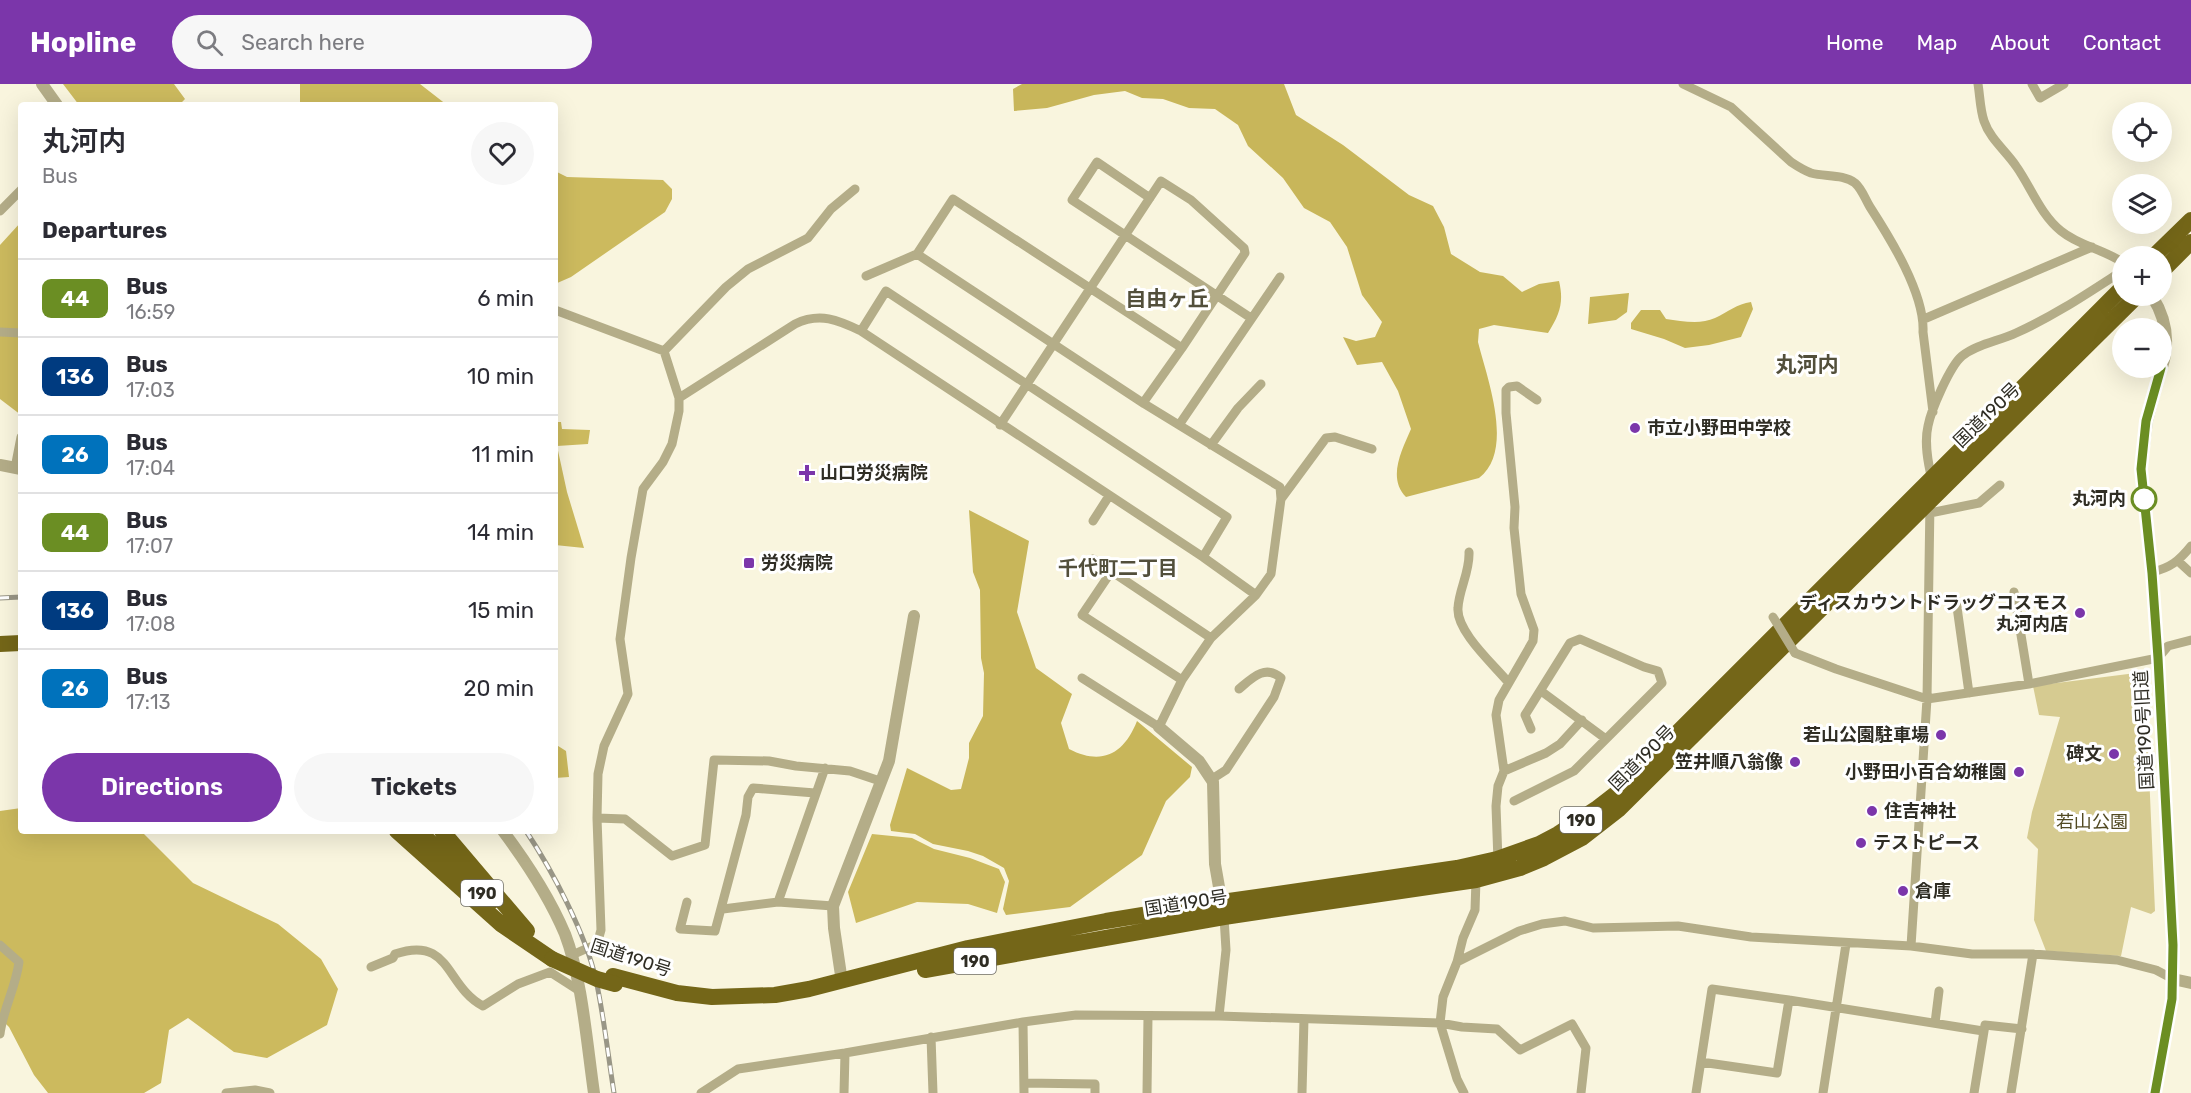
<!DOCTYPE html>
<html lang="en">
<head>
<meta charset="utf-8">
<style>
	:root { --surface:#fff; --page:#f7f7f7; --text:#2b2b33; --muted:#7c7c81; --line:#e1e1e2; --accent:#7b36aa }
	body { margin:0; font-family:Rubik,"Noto Sans JP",sans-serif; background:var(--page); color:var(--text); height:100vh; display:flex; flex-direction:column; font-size:22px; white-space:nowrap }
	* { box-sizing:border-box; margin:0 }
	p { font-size:20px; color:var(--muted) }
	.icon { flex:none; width:33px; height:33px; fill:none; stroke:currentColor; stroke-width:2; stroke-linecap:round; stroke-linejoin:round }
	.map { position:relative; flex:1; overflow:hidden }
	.sheet { position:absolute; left:18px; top:18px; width:540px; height:732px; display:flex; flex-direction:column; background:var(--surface); border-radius:6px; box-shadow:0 6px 24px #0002 }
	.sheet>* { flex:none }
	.badge { padding:0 12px; border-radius:9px; font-size:21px; line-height:39px }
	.tools { position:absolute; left:2112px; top:18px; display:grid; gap:12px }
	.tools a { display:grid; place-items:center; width:60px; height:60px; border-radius:50%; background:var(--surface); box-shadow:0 6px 24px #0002; font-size:30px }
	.map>.badge { position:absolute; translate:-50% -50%; box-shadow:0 0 0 3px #fff }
	h2 { padding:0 24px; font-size:22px; line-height:54px }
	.round { display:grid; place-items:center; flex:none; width:63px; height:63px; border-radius:32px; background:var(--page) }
	.head { display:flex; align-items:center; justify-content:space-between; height:102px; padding:0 24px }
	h1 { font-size:28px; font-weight:600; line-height:45px }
	.primary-button { display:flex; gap:12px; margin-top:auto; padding:12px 24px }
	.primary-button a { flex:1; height:69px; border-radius:36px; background:var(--accent); color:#fff; font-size:24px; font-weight:600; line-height:69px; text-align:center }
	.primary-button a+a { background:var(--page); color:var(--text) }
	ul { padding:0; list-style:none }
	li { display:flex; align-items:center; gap:18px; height:78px; padding:0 24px; border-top:2px solid var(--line) }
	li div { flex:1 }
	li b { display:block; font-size:22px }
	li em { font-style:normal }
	li .badge { min-width:66px; font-weight:700; text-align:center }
	header { display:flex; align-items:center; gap:36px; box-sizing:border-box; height:84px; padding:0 30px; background:var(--accent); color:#fff }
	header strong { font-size:28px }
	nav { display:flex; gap:33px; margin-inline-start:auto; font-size:21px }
	.search { width:420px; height:54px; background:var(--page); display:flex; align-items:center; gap:15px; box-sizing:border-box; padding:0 21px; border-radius:33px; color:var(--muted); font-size:22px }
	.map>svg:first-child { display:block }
	.green { fill:#d6cb91 }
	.forest { fill:#ccba5e }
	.water { fill:#c8b65a }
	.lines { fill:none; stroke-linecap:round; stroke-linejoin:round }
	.minor { stroke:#b4ad88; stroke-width:9 }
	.tertiary { stroke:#b4ad88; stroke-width:12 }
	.trunk { stroke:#746618; stroke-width:16 }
	.rail-casing { stroke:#999686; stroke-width:5 }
	.rail { stroke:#fff; stroke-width:3; stroke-dasharray:9; stroke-linecap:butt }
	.minor-bridge { stroke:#b4ad88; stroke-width:9 }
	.trunk-bridge { stroke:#746618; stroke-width:16 }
	.line-casing { stroke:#fff; stroke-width:14 }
	.line { stroke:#6b8e23; stroke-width:9 }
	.poi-dot { fill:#7b36aa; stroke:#fff; stroke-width:2 }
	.stop-dot { fill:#fff; stroke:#6b8e23; stroke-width:3 }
	.labels { text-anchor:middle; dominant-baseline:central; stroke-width:6; stroke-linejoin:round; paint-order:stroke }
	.shield { fill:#fff; stroke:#6d6c66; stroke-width:1.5 }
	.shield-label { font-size:16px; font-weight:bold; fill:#2f2d24 }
	.street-label { font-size:18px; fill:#2f2d24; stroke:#fff }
	.poi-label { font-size:18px; font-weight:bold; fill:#2f2d24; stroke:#fff; text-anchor:start }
	.stop-label { font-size:18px; font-weight:bold; fill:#2f2d24; stroke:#fff; text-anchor:end }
	.park-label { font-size:18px; fill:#524a23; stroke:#fff }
	.neighbourhood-label { font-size:20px; font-weight:bold; fill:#524f3b; stroke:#fff }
	.quarter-label { font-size:21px; font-weight:bold; fill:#524f3b; stroke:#fff }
</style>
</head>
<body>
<header>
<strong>Hopline</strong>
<div class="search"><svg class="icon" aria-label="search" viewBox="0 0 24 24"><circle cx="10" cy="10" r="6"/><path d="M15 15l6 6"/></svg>Search here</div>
<nav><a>Home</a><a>Map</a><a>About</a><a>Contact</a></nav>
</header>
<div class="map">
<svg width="2191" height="1009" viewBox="0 0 2191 1009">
	<rect width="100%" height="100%" fill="#f9f5de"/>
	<path class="green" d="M2136 589 2145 597 2155 827 2151 830 2131 823 2121 872 2046 867 2034 836 2038 765 2027 754 2032 728 2060 633 2039 631 2033 602Z"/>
	<path class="forest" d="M63 0H174L185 15 179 21H79Z
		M300 0H420L447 21H302L300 20Z
		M555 87 567 93 663 96 672 105V115L665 128 571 193 555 200Z
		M21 138V331L0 315V161Z
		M555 338H561L562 345 590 346 588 360 557 362 567 408 584 464 555 461Z
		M555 660 566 667 569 693 555 694Z
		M21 724V747H141L193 799 278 840 321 875 338 905 327 941 267 974 234 968 188 934 169 946 161 999 144 1009H48L34 991 9 943 0 934V727Z
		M872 750 912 754 934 765 970 774 999 785 1005 798 997 829 968 820 917 818 856 839 848 808Z"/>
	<path class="water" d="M1022 0H1284L1296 31 1343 61 1409 111 1433 122 1444 143 1451 170 1480 188 1503 192 1522 208 1539 200 1559 197C1564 218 1560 230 1548 249L1494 241 1479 245 1478 258C1487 294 1515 367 1479 394L1406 413C1387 394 1402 366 1411 345L1398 307 1382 278 1357 281 1343 253 1356 257 1375 253 1382 238 1362 211 1347 163 1330 138 1304 124 1283 94 1248 62 1238 41 1215 25 1189 24 1163 15 1142 14 1125 7 1094 11 1047 24 1014 27 1013 5Z
		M1629 209 1627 228 1616 236 1588 240 1590 213Z
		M1751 218 1753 225 1741 253 1709 261 1685 264 1664 255 1631 245V239L1641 226H1660L1666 235C1682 237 1700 241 1715 234 1728 228 1737 220 1751 218Z
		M969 426 1029 457 1017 528 1036 584 1072 610 1061 639 1069 665C1102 682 1124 670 1137 637L1192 683 1190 693 1166 717 1142 771 1070 823 1006 831 1003 825 1009 797 1004 784 983 772 968 767 933 760 915 750 891 747 890 741 907 684 951 706 961 705 969 674V659L983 632 984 589 981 574 980 506 973 488Z"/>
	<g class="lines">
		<path class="minor" d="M1683 0 1731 23 1791 78C1797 82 1803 86 1811 89 1825 93 1843 90 1855 99 1862 105 1865 115 1870 123 1890 154 1925 210 1923 248L1933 328
			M1978 0C1980 12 1980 25 1984 37 1990 55 2006 67 2016 82 2031 103 2040 130 2061 147 2079 162 2103 165 2122 178
			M2032 0 2040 14 2064 0
			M1150 114 1097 78 1072 116 1251 234
			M0 127 21 106
			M917 170 1143 319 1280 403 1281 415 1271 490 1256 511 1211 554 1182 596 1159 643 1082 594
			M866 192 917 170 953 115 1182 264
			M555 226 664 267
			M1924 235 2092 163
			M861 247 886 207 1227 433 1203 473
			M0 248 21 249
			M664 267 726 203 748 185 808 154 831 125 855 105
			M679 314 795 240C820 228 838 236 861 247L1203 473 1256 511
			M1000 341 1161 97 1191 116 1244 164 1245 169 1182 264 1143 319
			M1179 341 1280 193
			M1211 361 1238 324 1261 300
			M15 384 21 353
			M1932 396C1928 379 1924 359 1928 342 1931 326 1950 282 1962 272 1977 260 1999 257 2016 249 2054 232 2088 209 2122 187
			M1281 415 1326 354 1335 353 1372 365
			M1930 429 1979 419 2000 401
			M1093 437 1109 412
			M1469 468C1470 488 1459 505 1458 524 1456 547 1493 580 1508 598
			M1093 475 1211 554
			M2178 477 2191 489
			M1111 488 1082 531 1182 596
			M2152 488C2170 484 2179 477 2191 462
			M2014 508 2029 600
			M1956 516 1969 609
			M1795 569 1836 585 1927 615 2029 600 2158 574 2168 562 2191 556
			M1541 607 1606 655
			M1504 687 1546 669 1560 660 1582 636
			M1212 695 1226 686 1274 613 1281 594C1265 580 1252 594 1239 605
			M1514 717 1574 687 1662 599 1658 587 1644 583 1580 555 1570 559 1525 631 1531 645
			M597 734 625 735 672 772 705 761 714 676 769 677 796 682 850 687 880 697
			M1498 777 1496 722 1498 702 1504 687 1496 631 1499 616 1533 557 1534 546 1521 510 1514 444 1515 423 1506 329V306L1509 303 1517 302 1537 316
			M687 818 680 845 715 847 746 731 748 713 753 704 815 709
			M778 818 825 684
			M723 825 778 818 833 822
			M0 861 19 878C16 903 3 925 0 950
			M1911 862 1927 615 1930 418
			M572 871 597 860 601 846 597 734 598 690 604 662 628 610 620 555 631 474 643 405 663 378 672 360 679 327V314L664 267
			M1457 878 1519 847 1542 840 1565 837 1593 844 1678 842 1751 853 1911 862 1972 870H2033L2117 876 2156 886 2173 895
			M371 883 393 874 395 870C451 851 445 902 483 922L518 900 550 888 578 906
			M1219 932 1226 866 1224 833
			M1023 938 1024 1009
			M1935 939 1939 907
			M931 953 933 1009
			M1701 978 1777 989 1789 916
			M1024 999 1095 1000V1009
			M226 1009 255 1006 270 1009
			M701 1009 738 985 845 969 1023 938 1076 931 1219 932 1440 939 1462 943 1497 945 1520 966 1572 940 1586 964 1581 1009
			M844 1009 845 969
			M1147 1009 1148 932
			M1302 1009 1304 935
			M1464 1009 1457 995 1440 939 1443 913 1457 878 1463 854 1475 826 1476 796
			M1696 1009 1712 905 1789 916 1983 947
			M1823 1009 1846 860
			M1974 1009 1985 941 2022 945
			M2011 1009 2033 870"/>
		<path class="tertiary" d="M42 0 57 21
			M2152 212C2166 234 2170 258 2162 283
			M0 381 21 385
			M1159 643 1199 677 1213 698 1215 780 1223 826
			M503 747C527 779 549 812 565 850 582 894 587 961 594 1009
			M2173 895 2191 899
			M842 898 834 844 833 822 889 677 914 532
			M2155 1009 2172 915 2173 861 2158 574 2152 488 2141 385 2147 337 2161 284"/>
		<path class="trunk" d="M2154 172 2191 136
			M2162 187 2191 158
			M0 560 21 559
			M397 747 502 841 552 875
			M419 747 491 818
			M442 747 527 847
			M925 886 1224 833 1476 796 1520 784 1544 774 1582 754 1618 726 2137 212
			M613 892 677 909 712 913 775 911 809 905 968 864 1106 837 1222 818 1457 784 1497 775 1539 760 1558 750 1596 725 1618 708 2122 204"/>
		<defs>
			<path id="rail" d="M0 514 21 513
				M526 747C552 786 586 850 596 896 604 933 608 971 614 1009"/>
		</defs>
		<use href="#rail" class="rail-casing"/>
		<use href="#rail" class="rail"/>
		<path class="minor-bridge" d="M1773 533 1795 569"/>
		<path class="trunk-bridge" d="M552 875 597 895 615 900"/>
	</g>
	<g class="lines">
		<defs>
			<path id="line" d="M2155 1009 2172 915 2173 861 2158 574 2152 489 2141 385 2146 337 2161 284"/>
		</defs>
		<use href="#line" class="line-casing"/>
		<use href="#line" class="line"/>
	</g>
	<g class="poi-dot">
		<circle cx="1635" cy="344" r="6"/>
		<path d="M804 380h6v6h6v6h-6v6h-6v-6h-6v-6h6z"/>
		<rect x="743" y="473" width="12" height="12" rx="3"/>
		<circle cx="2080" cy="529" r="6"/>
		<circle cx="1941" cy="651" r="6"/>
		<circle cx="2114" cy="670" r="6"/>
		<circle cx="1795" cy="678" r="6"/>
		<circle cx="2019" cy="688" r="6"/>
		<circle cx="1872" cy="727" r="6"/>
		<circle cx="1861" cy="759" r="6"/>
		<circle cx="1903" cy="807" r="6"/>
	</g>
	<circle class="stop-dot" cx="2144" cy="415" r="12"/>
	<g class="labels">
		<g class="shield">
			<rect x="1560" y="723" width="42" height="26" rx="4.5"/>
			<rect x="461" y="796" width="42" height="26" rx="4.5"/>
			<rect x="954" y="864" width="42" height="26" rx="4.5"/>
		</g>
		<g class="shield-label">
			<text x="1581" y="736">190</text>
			<text x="482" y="809">190</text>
			<text x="975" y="877">190</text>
		</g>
		<g class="street-label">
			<text transform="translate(1987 331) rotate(-44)">国道190号</text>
			<text transform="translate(2144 646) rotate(-93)">国道190号旧道</text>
			<text transform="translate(1642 674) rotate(-45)">国道190号</text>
			<text transform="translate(1186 819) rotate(-9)">国道190号</text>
			<text transform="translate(631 874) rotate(18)">国道190号</text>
		</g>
		<g class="poi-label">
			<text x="1647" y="344">市立小野田中学校</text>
			<text x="820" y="389">山口労災病院</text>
			<text x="761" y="479">労災病院</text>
			<text x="2068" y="519" text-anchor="end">ディスカウントドラッグコスモス<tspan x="2068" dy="21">丸河内店</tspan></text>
			<text x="1929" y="651" text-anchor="end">若山公園駐車場</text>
			<text x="2102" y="670" text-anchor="end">碑文</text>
			<text x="1783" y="678" text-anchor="end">笠井順八翁像</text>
			<text x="2007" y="688" text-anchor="end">小野田小百合幼稚園</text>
			<text x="1884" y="727">住吉神社</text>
			<text x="1873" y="759">テストピース</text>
			<text x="1915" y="807">倉庫</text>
		</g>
		<g class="stop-label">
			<text x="2126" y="415">丸河内</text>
		</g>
		<g class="park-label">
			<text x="2092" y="738">若山公園</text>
		</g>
		<g class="neighbourhood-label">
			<text x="1118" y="484">千代町二丁目</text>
		</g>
		<g class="quarter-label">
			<text x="1167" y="214">自由ヶ丘</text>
			<text x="1807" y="280">丸河内</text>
		</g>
	</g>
</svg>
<div class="tools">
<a><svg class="icon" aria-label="locate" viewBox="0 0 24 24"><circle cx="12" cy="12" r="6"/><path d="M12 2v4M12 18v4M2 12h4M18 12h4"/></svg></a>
<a><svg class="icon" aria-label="layers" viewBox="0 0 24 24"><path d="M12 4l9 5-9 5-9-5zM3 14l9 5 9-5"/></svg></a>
<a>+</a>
<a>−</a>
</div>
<section class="sheet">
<div class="head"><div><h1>丸河内</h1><p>Bus</p></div><a class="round"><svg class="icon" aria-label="heart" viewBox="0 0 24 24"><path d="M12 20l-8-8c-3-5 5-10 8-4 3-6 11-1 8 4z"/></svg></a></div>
<h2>Departures</h2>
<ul>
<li><span class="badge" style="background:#6b8e23;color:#fff">44</span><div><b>Bus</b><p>16:59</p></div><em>6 min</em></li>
<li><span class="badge" style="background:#003b80;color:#fff">136</span><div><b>Bus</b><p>17:03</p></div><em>10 min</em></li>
<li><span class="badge" style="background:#0072bc;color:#fff">26</span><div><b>Bus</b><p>17:04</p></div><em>11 min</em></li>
<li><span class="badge" style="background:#6b8e23;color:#fff">44</span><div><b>Bus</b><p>17:07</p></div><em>14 min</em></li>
<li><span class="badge" style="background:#003b80;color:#fff">136</span><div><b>Bus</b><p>17:08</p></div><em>15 min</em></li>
<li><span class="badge" style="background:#0072bc;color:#fff">26</span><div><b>Bus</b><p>17:13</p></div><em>20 min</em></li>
</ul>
<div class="primary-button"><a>Directions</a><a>Tickets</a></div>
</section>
</div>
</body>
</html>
